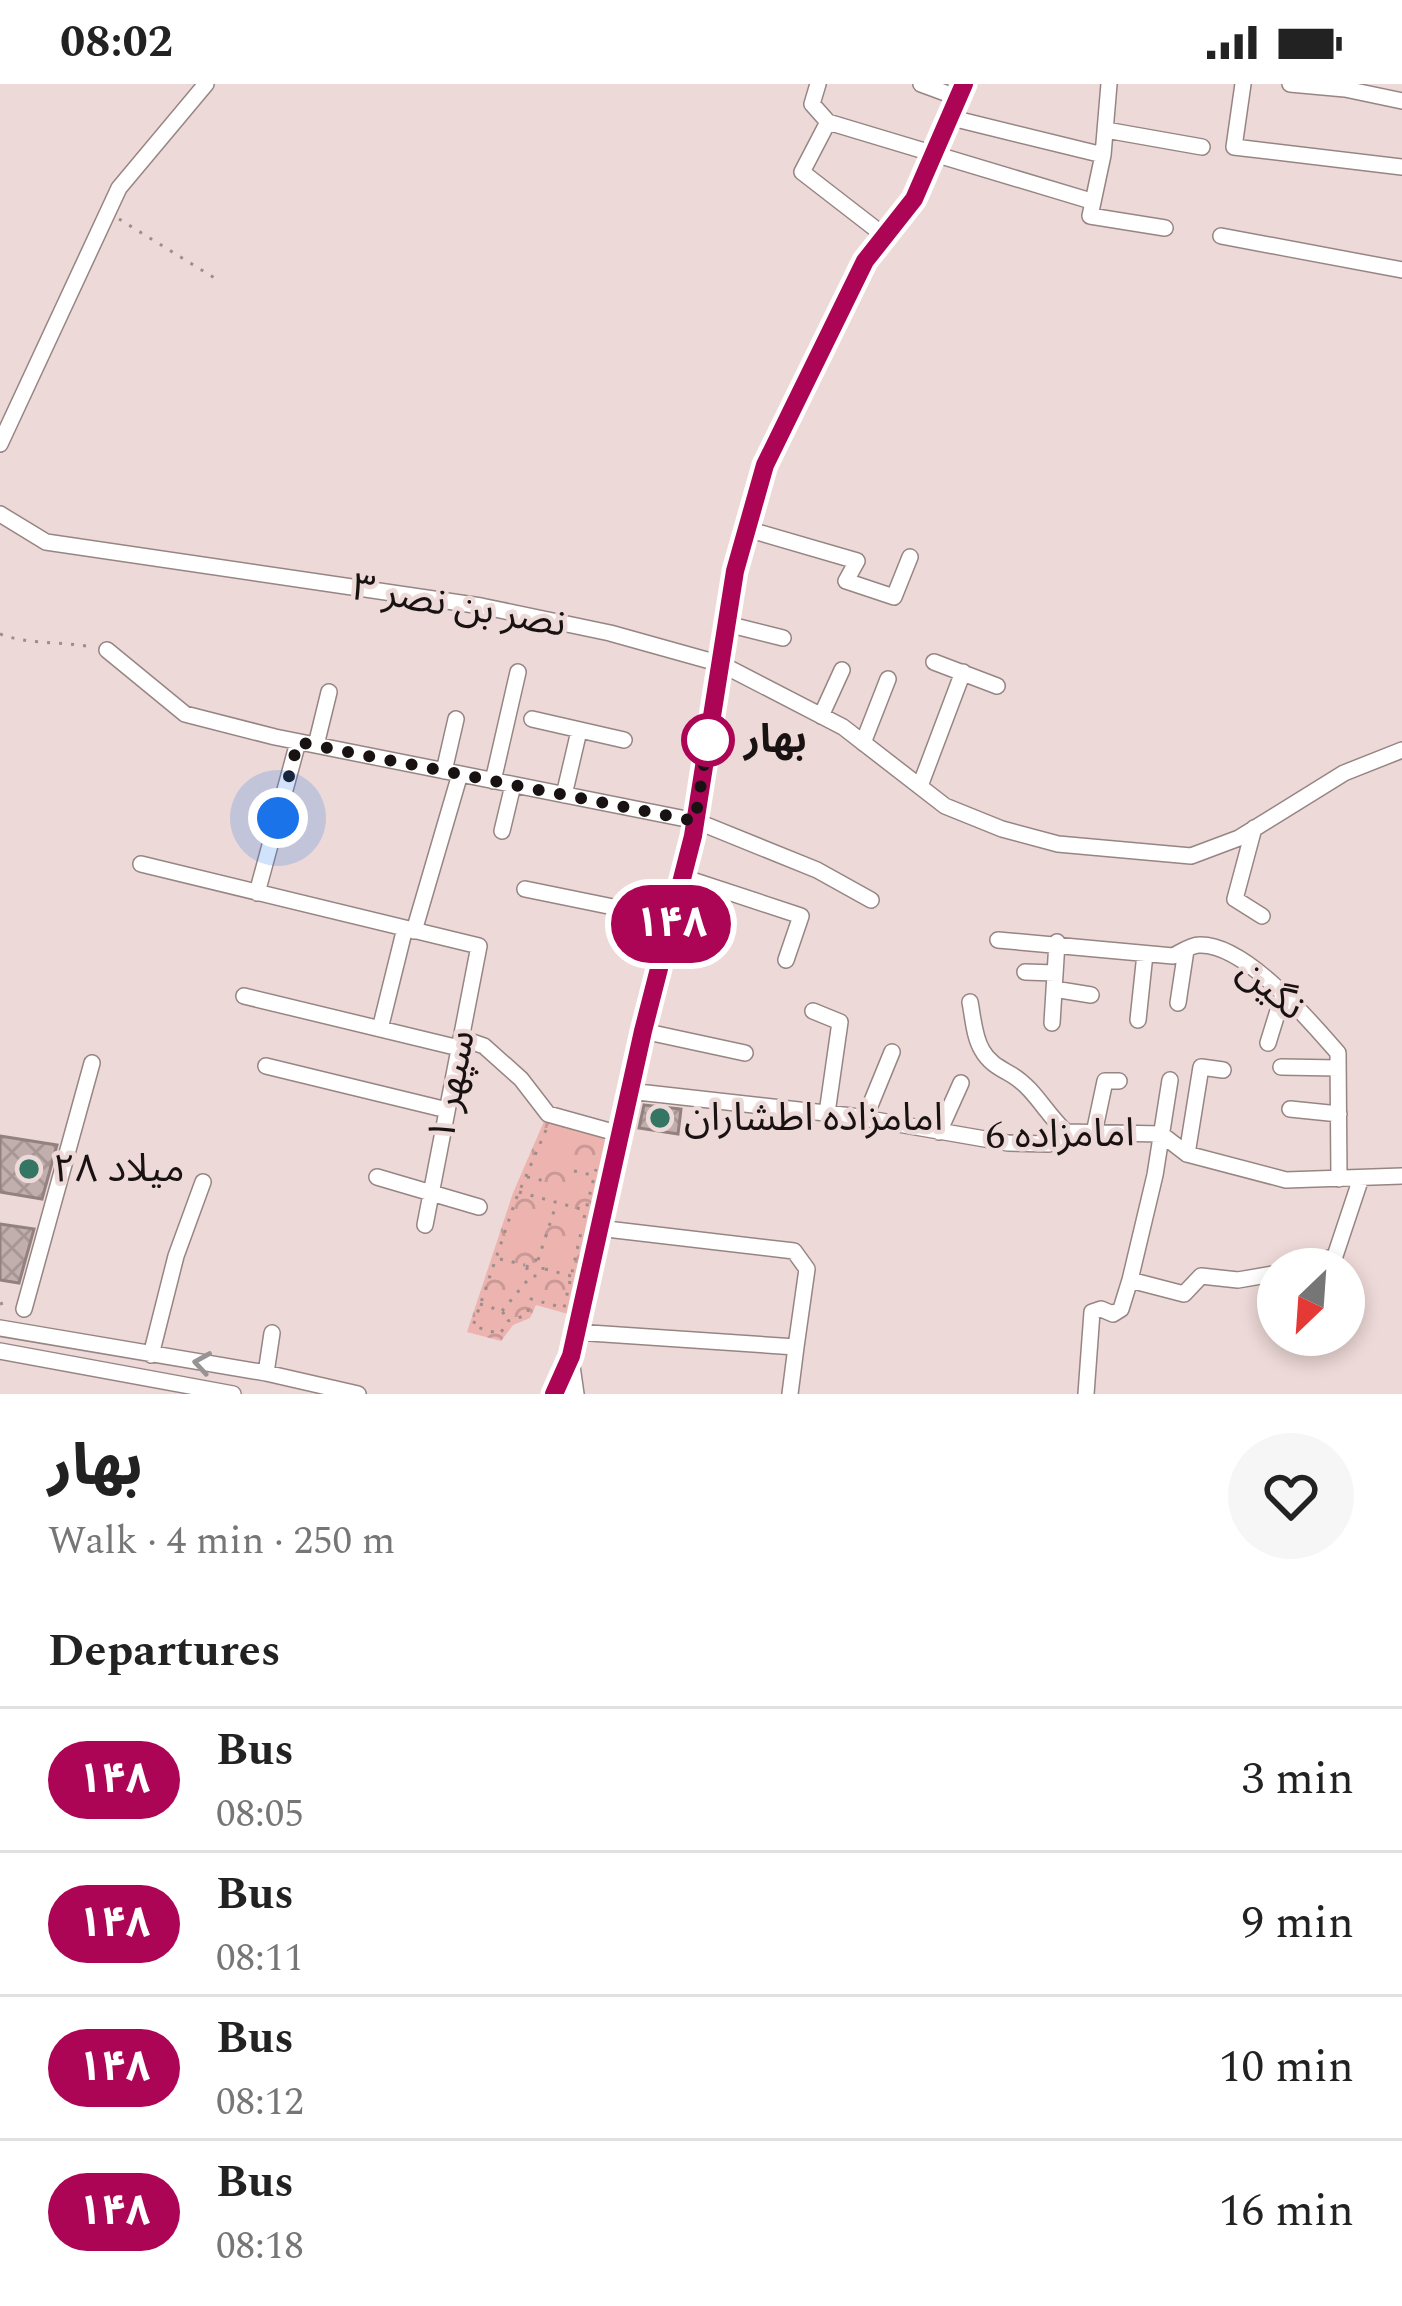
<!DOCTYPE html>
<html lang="en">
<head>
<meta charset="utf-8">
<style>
	:root { --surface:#fff; --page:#f6f6f6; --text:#222; --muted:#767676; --line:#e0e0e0 }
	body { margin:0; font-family:Spectral,"Noto Sans Arabic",serif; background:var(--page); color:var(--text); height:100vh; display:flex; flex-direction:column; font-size:45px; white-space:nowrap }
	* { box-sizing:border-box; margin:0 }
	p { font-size:39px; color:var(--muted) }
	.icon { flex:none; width:66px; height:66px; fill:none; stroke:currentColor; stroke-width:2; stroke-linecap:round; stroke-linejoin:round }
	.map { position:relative; height:1310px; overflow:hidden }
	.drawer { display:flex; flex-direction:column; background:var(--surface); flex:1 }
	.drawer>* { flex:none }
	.badge { padding:0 24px; border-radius:39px; font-size:42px; line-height:78px }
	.needle { width:78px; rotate:205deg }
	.buttons { position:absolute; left:1257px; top:1164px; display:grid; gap:24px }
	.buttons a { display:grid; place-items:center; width:108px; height:108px; border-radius:50%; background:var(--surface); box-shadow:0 6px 18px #0003; font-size:60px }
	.you { position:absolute; width:60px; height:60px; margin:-30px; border:9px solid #fff; border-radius:50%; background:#1a73e8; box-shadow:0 0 0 18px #1a73e833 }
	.map>.badge { position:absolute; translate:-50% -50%; box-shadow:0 0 0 6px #fff }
	h2 { padding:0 48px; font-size:45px; line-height:108px }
	.round { display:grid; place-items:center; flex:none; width:126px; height:126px; border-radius:63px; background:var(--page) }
	.summary { display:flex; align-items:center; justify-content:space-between; height:204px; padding:0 48px }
	h1 { font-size:57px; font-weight:800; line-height:90px }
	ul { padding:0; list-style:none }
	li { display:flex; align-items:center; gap:36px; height:144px; padding:0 48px; border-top:3px solid var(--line) }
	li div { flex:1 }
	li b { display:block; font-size:45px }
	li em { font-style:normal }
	li .badge { min-width:132px; font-weight:700; text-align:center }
	.status { display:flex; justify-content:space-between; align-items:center; height:84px; padding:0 60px; background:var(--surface); direction:ltr }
	.status svg { height:33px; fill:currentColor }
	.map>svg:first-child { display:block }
	.park { fill:url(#park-crowns) }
	.building { fill:url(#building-cross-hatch); stroke:#938180; stroke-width:3 }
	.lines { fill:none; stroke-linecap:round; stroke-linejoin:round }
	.minor-casing { stroke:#978584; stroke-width:18 }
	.path { stroke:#9d8e8c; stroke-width:3; stroke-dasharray:3 9; stroke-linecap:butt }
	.minor { stroke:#fff; stroke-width:15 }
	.oneway { stroke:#989494 }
	.line-casing { stroke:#fff; stroke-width:27 }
	.line { stroke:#ad0556; stroke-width:18 }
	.walk { stroke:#191212; stroke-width:12; stroke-dasharray:0 21.6 }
	.stop-dot { fill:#fff; stroke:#ad0556; stroke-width:6 }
	.poi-dot { fill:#347564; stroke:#edd9d7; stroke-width:4.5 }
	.labels { text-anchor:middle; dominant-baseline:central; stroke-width:9; stroke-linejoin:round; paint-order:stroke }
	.street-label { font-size:39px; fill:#191212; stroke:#edd9d7 }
	.stop-label { font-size:39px; font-weight:bold; fill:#191212; stroke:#edd9d7; text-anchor:start }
	.poi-label { font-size:39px; fill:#191212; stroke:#edd9d7; text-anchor:start }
</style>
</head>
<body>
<div class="status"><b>08:02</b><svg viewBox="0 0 49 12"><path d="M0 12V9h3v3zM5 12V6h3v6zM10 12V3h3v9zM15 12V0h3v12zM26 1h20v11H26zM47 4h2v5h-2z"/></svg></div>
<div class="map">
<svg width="1402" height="1310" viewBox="0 0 1402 1310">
	<defs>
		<pattern id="park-crowns" width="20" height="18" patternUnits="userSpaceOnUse" patternTransform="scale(3)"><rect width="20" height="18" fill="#ecb3af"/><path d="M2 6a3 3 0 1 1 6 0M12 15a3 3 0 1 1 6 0" fill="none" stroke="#ca9996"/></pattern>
		<pattern id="building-cross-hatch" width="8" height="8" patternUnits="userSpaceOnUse" patternTransform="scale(3)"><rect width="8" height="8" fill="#c2afad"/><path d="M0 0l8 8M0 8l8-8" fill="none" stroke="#a69694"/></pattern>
	</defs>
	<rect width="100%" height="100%" fill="#edd9d7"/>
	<path class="park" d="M545 1035 600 1049 608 1061 568 1230 536 1221 530 1234 513 1241 501 1257 467 1248 513 1109Z"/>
	<path class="building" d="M644 1021 681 1025 678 1050 639 1044Z
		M0 1052 57 1061 42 1115 0 1108Z
		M0 1140 34 1145 19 1199 0 1196Z"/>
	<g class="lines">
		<defs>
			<path id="minor" d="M818 0 812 20 828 38 802 88 886 153
				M921 0 959 14
				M1109 0 1103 71 1090 132 1165 144
				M1243 0 1234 63 1402 83
				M1290 0 1345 5 1402 17
				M952 34 1103 71
				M828 38 1091 117
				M1106 46 1202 63
				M1221 152 1402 186
				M0 360 119 104 206 0
				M0 430 46 458 481 522 610 549 721 580 843 643 945 722 1002 745 1058 760 1191 772 1239 754 1344 689 1402 666
				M747 445 857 477 846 497 894 513 910 473
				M727 540 783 554
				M107 566 185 630 275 653 696 737 817 786 871 816
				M934 578 997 602
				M821 632 842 586
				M532 635 624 656
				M863 659 888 595
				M316 661 329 608
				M444 687 456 635
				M493 697 518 588
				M920 702 963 588
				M564 711 579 647
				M1254 744 1235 815 1262 832
				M502 747 513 701
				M141 780 479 862 425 1141
				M683 793 801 832 786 876
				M525 805 672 835
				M257 809 298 658
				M414 847 460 690
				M998 856 1173 872C1181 868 1191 861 1199 861 1245 859 1310 937 1338 969L1339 1095
				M1025 888 1055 889
				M1054 905 1091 911
				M244 912 459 964
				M970 918C973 933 974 953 982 966 989 979 1000 984 1012 991 1035 1005 1046 1030 1066 1048
				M1178 919 1186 866
				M813 927 840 938 827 1029
				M1138 936 1145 870
				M1052 939 1057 858
				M380 945 405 844
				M643 947 745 969
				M461 954 484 962 521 995 548 1030 620 1050
				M1268 959 1284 907
				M266 982 447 1026
				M1281 983 1338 984
				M629 1007 852 1032 1008 1059 1049 1060 1066 1048 1161 1050 1187 1070 1286 1096 1402 1092
				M1290 1025 1339 1030
				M865 1034 892 968
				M939 1048 961 999
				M1094 1049 1105 997H1119
				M1187 1070 1201 983 1223 986
				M377 1093 479 1123
				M598 1144 794 1167 807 1185 796 1263
				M1298 1185 1335 1172 1361 1094
				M1130 1196 1155 1091 1170 996
				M24 1225 92 979
				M0 1244 266 1289 358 1310
				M575 1248 796 1263 790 1310
				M0 1267 233 1310
				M151 1271 176 1172 203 1098
				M571 1275 576 1310
				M266 1289 272 1249
				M554 1310 571 1272 649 924 693 752 735 487 765 381 865 177 914 115 964 0
				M1086 1310 1092 1228 1101 1225 1113 1230 1121 1225 1130 1196 1184 1210 1201 1192 1238 1196 1278 1189"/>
		</defs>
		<use href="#minor" class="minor-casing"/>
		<path class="path" d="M119 135 221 198
			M0 550C28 561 62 557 92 563
			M546 1046 516 1115 473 1242 500 1250 508 1237 527 1231 531 1215 564 1224 582 1144
			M574 1087 592 1091
			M527 1093 545 1097
			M519 1108 584 1126
			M584 1134 596 1085
			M500 1175 525 1181
			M527 1184a8 8 0 1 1 16 0a8 8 0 1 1-16 0Z
			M538 1176 556 1121
			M545 1185 571 1192
			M0 1220 11 1216
			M480 1220 502 1227 507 1235
			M502 1227 531 1192"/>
		<use href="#minor" class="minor"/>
	</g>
	<defs><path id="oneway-chevron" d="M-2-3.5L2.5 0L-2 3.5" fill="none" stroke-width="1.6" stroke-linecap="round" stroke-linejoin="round" transform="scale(3)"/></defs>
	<use class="oneway" href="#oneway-chevron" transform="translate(202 1279) rotate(-171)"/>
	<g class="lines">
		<defs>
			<path id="line" d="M554 1310 571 1272 643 947 693 752 735 487 765 381 865 177 914 115 964 0"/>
		</defs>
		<use href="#line" class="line-casing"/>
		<use href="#line" class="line"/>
		<path class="walk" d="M278 734 298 658 695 737 708 656"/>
	</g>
	<circle class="stop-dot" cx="708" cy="656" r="24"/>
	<g class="poi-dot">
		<circle cx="660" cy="1034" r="12"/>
		<circle cx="29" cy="1085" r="12"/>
	</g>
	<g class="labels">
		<g class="street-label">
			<text transform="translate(459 522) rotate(10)">نصر بن نصر ۳</text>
			<text transform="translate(1271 905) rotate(40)">نگین</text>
			<text transform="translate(452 1002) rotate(-79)">سپهر ۱</text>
			<text transform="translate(1060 1051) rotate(-1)">امامزاده 6</text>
		</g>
		<g class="stop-label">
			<text x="744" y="656">بهار</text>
		</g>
		<g class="poi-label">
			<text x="684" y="1034">امامزاده اطشاران</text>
			<text x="53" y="1085">میلاد ۲۸</text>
		</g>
	</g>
</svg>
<div class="buttons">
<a><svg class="needle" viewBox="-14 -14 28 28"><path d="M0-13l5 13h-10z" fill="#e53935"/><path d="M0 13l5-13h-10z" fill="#767676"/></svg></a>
</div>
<div class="you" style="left:278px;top:734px"></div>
<b class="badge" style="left:671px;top:840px;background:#ad0556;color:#fff">۱۴۸</b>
</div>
<section class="drawer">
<div class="summary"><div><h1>بهار</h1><p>Walk · 4 min · 250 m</p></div><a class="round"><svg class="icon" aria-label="heart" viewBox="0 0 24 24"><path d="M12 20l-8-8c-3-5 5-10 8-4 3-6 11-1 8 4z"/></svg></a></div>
<h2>Departures</h2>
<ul>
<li><span class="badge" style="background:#ad0556;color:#fff">۱۴۸</span><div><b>Bus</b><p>08:05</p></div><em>3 min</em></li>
<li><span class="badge" style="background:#ad0556;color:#fff">۱۴۸</span><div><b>Bus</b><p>08:11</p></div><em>9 min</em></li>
<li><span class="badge" style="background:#ad0556;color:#fff">۱۴۸</span><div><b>Bus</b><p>08:12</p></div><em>10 min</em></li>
<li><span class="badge" style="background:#ad0556;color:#fff">۱۴۸</span><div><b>Bus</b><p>08:18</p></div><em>16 min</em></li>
</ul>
</section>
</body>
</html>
